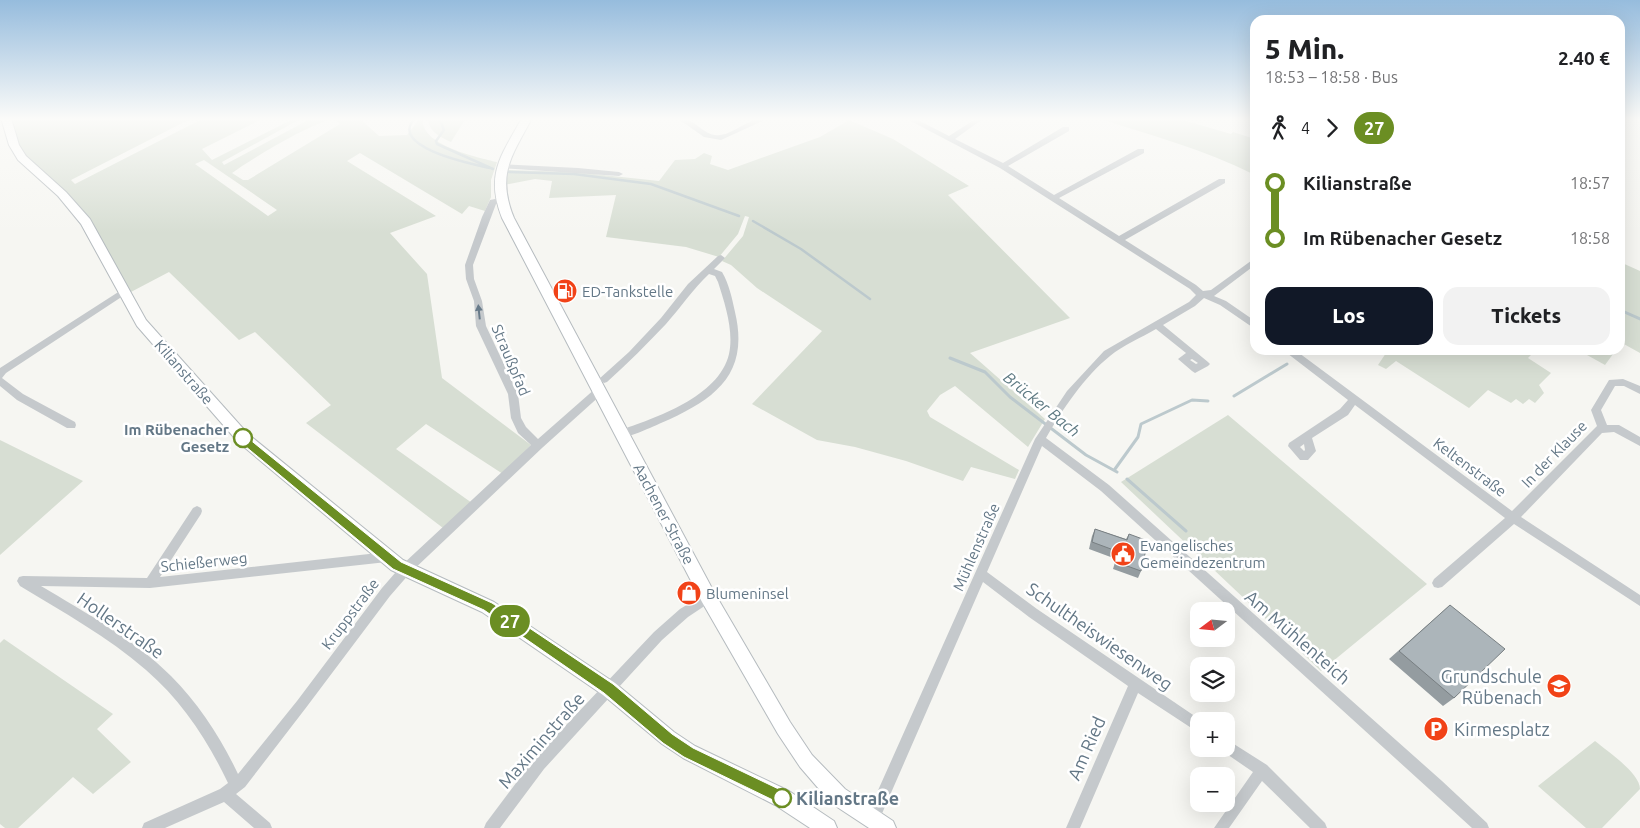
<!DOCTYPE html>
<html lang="de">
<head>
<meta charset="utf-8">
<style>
	:root { --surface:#fff; --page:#f2f2f2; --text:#202124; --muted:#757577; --accent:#111827 }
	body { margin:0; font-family:Ubuntu,sans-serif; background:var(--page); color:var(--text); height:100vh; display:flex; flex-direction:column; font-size:19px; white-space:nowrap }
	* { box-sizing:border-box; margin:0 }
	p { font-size:16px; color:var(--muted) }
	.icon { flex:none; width:28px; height:28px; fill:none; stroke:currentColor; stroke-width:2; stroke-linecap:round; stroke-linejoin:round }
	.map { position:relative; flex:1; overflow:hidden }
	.panel { position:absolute; left:1250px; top:15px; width:375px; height:340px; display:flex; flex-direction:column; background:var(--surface); border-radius:15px; box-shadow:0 5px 20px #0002 }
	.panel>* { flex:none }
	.badge { padding:0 10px; border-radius:16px; font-size:18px; line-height:32px }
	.needle { width:32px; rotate:254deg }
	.buttons { position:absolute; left:1190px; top:602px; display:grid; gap:10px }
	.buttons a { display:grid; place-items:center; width:45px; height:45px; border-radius:10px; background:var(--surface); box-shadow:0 5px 20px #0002; font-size:25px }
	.map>.badge { position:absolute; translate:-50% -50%; box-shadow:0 0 0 2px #fff }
	.legs { display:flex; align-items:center; gap:8px; height:55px; padding:0 15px; font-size:16px }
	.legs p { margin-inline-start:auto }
	.summary { display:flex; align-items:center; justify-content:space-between; height:85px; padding:0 15px }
	h1 { font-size:28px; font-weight:800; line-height:38px }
	.action { display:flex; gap:10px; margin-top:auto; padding:10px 15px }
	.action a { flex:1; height:58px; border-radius:15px; background:var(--accent); color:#fff; font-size:20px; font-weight:800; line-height:58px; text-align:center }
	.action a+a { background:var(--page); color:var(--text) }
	ul { padding:0 15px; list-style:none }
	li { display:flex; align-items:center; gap:18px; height:55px; font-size:19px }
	li i { display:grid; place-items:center; width:8px; height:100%; margin:0 6px; background:currentColor }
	li i::after { content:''; width:12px; height:12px; margin:-6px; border:4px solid; border-radius:50%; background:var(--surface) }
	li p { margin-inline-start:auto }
	li:first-child i { background:linear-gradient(#0000 50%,currentColor 0) }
	li:last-child i { background:linear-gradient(currentColor 50%,#0000 0) }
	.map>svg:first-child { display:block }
	.green { fill:#d7ded3; fill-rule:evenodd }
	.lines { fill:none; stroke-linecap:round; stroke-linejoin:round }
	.stream-far1 { stroke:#bcc9cd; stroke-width:2.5 }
	.stream { stroke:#bcc9cd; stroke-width:3 }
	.secondary-casing { stroke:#b5bbbf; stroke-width:2 }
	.street { fill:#c5c9cc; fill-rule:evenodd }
	.secondary { fill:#fff; fill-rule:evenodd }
	.wall { fill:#949ca0 }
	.building { fill:#acb5ba; stroke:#787f82 }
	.oneway { fill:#687b8a }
	.line-1 { fill:#6b8e23; stroke:#fff }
	.stop-1-dot { fill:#fff; stroke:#6b8e23; stroke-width:2.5 }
	.labels { text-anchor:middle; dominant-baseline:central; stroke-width:5; stroke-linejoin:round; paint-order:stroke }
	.poi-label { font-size:15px; fill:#637786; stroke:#fff; text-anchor:start }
	.street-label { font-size:15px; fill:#637786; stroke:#fff }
	.stop-label { font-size:15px; font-weight:bold; fill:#637786; stroke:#fff; text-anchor:end }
	.water-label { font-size:16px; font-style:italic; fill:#5e7a83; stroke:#fff }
	.near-street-label { font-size:18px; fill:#637786; stroke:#fff }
	.near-poi-label { font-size:18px; fill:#637786; stroke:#fff; text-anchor:end }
	.near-stop-label { font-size:18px; font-weight:bold; fill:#637786; stroke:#fff; text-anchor:start }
</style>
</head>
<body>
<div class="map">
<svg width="1640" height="828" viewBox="0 0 1640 828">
	<rect width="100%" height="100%" fill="#f6f6f2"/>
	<path class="green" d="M10 118H192L71 180 75 184 204 118H264L202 149 212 160 295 118H302L222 162 224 165 312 118H359L379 136 407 135 420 118H423C419 145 477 157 497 162L491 180V197L485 211 469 206 462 214 360 153 347 161 436 216 390 233 427 274 442 378 531 445 503 474 426 424 396 449 472 503 443 528 306 423 331 405 255 332 239 340 169 272 129 293 86 214 57 185 27 159 20 148ZM333 119 340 124 248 180H243L232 173C253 158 309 124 333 119ZM204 160 277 210 268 216 195 164Z
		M428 118H466L451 142C440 137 428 131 428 118Z
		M1097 118H1176L1231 134 1233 132 1255 139V175C1203 149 1151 135 1097 118Z
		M849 120 893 139 969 186 948 195 1070 318 970 353 1045 419 1028 447 955 386 940 395 927 411 930 417 1019 470 1015 479 971 467 963 481 906 461 855 447 817 440 752 404 822 331 757 288 731 265 722 261 743 236 749 217 745 216 738 234 719 257 686 247 606 237 616 195 549 198 552 181 535 179 504 185 507 170 575 172 659 181 675 160 695 159 704 153 712 156 710 164 728 170 820 137Z
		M1620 262 1640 271V353L1622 343 1620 346Z
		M1388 350H1536L1528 358 1551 373 1539 385 1544 393 1535 403 1529 399 1523 404 1516 399 1511 403 1488 390 1469 408 1396 361 1386 369 1378 365Z
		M1578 350H1616L1605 365Z
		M1228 415 1427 584 1321 671 1121 482Z
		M0 440 83 481 0 555Z
		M4 639 113 714 97 729 131 762 93 794 73 777 18 828H5L0 824V643Z
		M1595 741C1607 751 1640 773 1640 789L1602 828H1586L1538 786Z"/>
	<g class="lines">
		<path class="stream-far1" d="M415 118C387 147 472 164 490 168
			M439 118 444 130 436 141 437 144 493 169
			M509 172 574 174 651 184 739 216
			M753 221 801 249 870 299"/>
		<path class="stream" d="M1620 310 1640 319
			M1305 353 1309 350
			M950 358 985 372 1010 397 1086 455 1117 472
			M1234 396 1287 364
			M1115 469 1138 437 1141 424 1192 400 1208 401
			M1127 479 1186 531"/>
		<defs>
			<path id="secondary" d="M1 118H11L19 145 26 156 66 192 90 219 146 320 248 434 403 560 494 602 615 683 674 732 695 746 789 791 834 821 837 828H810L775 805 683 758 662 744 603 695 482 612 391 570 238 442 137 326 81 224 58 196 18 160 9 145Z
				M522 118H532C512 156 496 174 514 218L714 592 790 722 812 755 845 789 893 821 896 828H869L831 803 800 767 778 734 702 602 502 218C485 174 501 156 522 118Z"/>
		</defs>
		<use href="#secondary" class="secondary-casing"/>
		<path class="street" d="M677 118C694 116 704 138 720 135 736 133 750 116 769 118L721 140 704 137Z
			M905 118H914L949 136 977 118H984L955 139 1003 163 1063 127H1069V131L1008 166 1054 195 1138 149H1144V153L1059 198 1119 236 1219 179H1225V183L1125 240 1196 285 1203 291 1211 290 1255 258V265L1214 296 1226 301 1255 321V329L1220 305 1204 298 1195 306 1163 325 1208 362 1210 364 1208 366 1195 373 1192 371 1178 359 1186 353 1156 329C1141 338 1123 345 1110 356 1085 376 1062 410 1046 438L1109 485 1442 781 1487 823 1489 828H1472L1101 491 1042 446 987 572 1037 609 1202 721H1199V733L1138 693 1080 828H1066L1128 686 1029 617 983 582 877 825 872 827 867 825 865 820 867 815 1035 439 1067 391 1104 351 1189 302 1196 295 1190 289 1000 168ZM1192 359 1198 363 1196 364 1190 360Z
			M499 164 578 168 619 172 623 174 619 176 502 168H499Z
			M500 198 504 200 496 204 473 265 474 279 482 301 486 326 518 394 521 418 526 427 538 439 596 388H602L604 391 602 394 542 448 410 573 390 596 305 709 245 787 236 794 270 823 272 828H254L224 802 165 828H142L144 823 220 789 228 783C208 741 182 701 146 670 108 637 63 612 20 586L17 581 19 577 23 576 147 578 193 508 197 506 201 508 202 511 201 514 160 577 387 552 391 554 393 557 391 560 387 562 150 588 41 586C86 613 134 639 171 676 199 704 221 738 238 774L297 701 382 588 402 565 531 445 518 433 511 418 508 394 476 326 474 301 466 279 465 265 482 217 490 200Z
			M721 255 725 258 714 269 722 272C729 284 732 298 735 312 750 375 714 400 661 423 652 427 627 439 618 437L617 434 618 431C655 418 719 397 729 354 734 331 725 304 718 282L715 276 709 274C693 289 681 307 666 324 647 344 628 363 607 382L604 383 599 379 629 352 661 318 688 284 718 256Z
			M123 289 126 290 127 292 126 294 6 373 2 378 23 394 75 422 76 425 75 428H67L17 400 0 386V368Z
			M1283 350H1295L1512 511 1597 426 1591 410 1609 380 1623 379 1640 386V394L1624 386H1615L1601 410 1607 425H1619L1640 437V446L1614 432 1602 433 1521 517 1640 595V606L1514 524 1442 587 1438 588 1434 587 1432 583 1434 579 1505 518 1355 405 1348 415 1312 438 1316 451 1308 460H1300L1288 446 1289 443 1340 409 1348 400ZM1304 444 1305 450 1304 451 1300 447Z
			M708 592 712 593 714 597 712 601 688 617 662 640 544 769 500 828H484L486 823 534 759 654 632 680 609Z
			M1226 739 1267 765 1325 823 1327 828H1310L1262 781 1229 828H1214L1253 772 1221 750 1226 749Z"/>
		<use href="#secondary" class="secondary"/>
	</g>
	<path class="wall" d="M1095 529 1126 539 1129 534 1141 571 1138 578 1113 569 1116 559 1089 549 1092 536Z
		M1450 605 1454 698 1443 706 1389 659Z"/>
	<path class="building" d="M1095 529 1127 540 1129 534 1148 541 1141 571 1116 562 1119 552 1092 542Z
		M1450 605 1505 649 1454 698 1399 651Z"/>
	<defs><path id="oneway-solid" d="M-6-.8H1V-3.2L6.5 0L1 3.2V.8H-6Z" transform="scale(1.25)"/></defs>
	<use class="oneway" href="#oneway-solid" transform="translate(479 312) rotate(-96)"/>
	<linearGradient id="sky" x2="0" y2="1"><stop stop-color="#96bcdd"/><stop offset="0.51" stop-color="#fbfbf9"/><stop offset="1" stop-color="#fbfbf9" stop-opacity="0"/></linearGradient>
	<rect width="1640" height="233" fill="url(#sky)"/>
	<path class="line-1" d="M243 434 401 562 492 603 613 684 672 734 693 748 787 793 789 798 787 802 782 804 777 802 684 757 663 743 604 693 484 610 393 569 239 441 238 438Z"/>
	<defs>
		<symbol id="fuel-disc" viewBox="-11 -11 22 22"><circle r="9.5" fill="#f14217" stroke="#fff"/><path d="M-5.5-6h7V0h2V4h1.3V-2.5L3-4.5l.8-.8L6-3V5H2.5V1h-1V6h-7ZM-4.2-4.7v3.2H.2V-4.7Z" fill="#fff"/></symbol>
		<symbol id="civic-disc" viewBox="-11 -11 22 22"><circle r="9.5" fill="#f14217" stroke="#fff"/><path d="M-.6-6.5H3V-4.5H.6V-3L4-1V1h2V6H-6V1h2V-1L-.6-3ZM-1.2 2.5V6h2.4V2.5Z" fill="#fff"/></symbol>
		<symbol id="shop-disc" viewBox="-11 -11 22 22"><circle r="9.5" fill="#f14217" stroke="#fff"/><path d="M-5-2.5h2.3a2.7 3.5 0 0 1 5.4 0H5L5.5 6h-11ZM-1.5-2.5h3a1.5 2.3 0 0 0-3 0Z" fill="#fff"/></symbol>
		<symbol id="school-disc" viewBox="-11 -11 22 22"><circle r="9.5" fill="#f14217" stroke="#fff"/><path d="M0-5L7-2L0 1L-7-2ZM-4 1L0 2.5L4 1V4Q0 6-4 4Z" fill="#fff"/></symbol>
		<symbol id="parking-disc" viewBox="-11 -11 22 22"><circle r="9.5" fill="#f14217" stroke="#fff"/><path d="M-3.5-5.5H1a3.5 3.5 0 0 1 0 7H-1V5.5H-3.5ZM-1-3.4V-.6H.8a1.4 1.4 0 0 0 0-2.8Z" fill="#fff"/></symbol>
	</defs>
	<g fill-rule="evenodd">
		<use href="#fuel-disc" x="551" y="277" width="28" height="28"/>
		<use href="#civic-disc" x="1109" y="540" width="28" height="28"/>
		<use href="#shop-disc" x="675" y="579" width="28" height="28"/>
		<use href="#school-disc" x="1545" y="672" width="28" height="28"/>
		<use href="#parking-disc" x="1422" y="715" width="28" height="28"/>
	</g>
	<g class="stop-1-dot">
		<circle cx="243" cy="438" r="9"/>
		<circle cx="782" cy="798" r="9"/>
	</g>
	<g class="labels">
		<g class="poi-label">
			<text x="582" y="291">ED-Tankstelle</text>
			<text x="1140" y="545">Evangelisches<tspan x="1140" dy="17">Gemeindezentrum</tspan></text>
			<text x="706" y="593">Blumeninsel</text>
		</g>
		<g class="street-label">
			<text transform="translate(511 360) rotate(67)">Straußpfad</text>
			<text transform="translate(184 372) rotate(49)">Kilianstraße</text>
			<text transform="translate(1554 454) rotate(-46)">In der Klause</text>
			<text transform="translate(1470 467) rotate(37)">Keltenstraße</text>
			<text transform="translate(664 514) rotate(62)">Aachener Straße</text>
			<text transform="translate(976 547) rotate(-66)">Mühlenstraße</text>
			<text transform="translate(204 562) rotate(-6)">Schießerweg</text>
			<text transform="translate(350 614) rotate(-53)">Kruppstraße</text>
		</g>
		<g class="stop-label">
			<text x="229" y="429">Im Rübenacher<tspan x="229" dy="17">Gesetz</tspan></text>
		</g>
		<g class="water-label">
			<text transform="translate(1042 404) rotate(39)">Brücker Bach</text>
		</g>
		<g class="near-street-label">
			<text transform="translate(121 625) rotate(35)">Hollerstraße</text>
			<text transform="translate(1100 636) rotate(35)">Schultheiswiesenweg</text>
			<text transform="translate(1298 637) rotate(41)">Am Mühlenteich</text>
			<text transform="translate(541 740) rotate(-49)">Maximinstraße</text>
			<text transform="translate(1086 748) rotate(-66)">Am Ried</text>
		</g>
		<g class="near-poi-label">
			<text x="1542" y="676">Grundschule<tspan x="1542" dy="21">Rübenach</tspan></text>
			<text x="1454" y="729" text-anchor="start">Kirmesplatz</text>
		</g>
		<g class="near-stop-label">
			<text x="796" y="798">Kilianstraße</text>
		</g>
	</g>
</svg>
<div class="buttons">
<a><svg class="needle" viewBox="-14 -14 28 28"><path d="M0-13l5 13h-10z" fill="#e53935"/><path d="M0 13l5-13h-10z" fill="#757577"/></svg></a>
<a><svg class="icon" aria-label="layers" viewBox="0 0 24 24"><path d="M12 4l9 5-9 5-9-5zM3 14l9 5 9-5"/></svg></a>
<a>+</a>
<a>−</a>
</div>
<b class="badge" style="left:510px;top:621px;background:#6b8e23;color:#fff">27</b>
<section class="panel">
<div class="summary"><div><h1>5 Min.</h1><p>18:53 – 18:58 · Bus</p></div><b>2.40 €</b></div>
<div class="legs"><svg class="icon" aria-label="walk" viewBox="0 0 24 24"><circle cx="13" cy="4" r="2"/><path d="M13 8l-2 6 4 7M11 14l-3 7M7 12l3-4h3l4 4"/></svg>4<svg class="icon" aria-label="forward" viewBox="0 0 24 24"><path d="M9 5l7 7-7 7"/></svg><b class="badge" style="background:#6b8e23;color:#fff">27</b></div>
<ul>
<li><i style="color:#6b8e23"></i><b>Kilianstraße</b><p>18:57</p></li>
<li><i style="color:#6b8e23"></i><b>Im Rübenacher Gesetz</b><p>18:58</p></li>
</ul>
<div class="action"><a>Los</a><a>Tickets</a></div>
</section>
</div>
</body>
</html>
